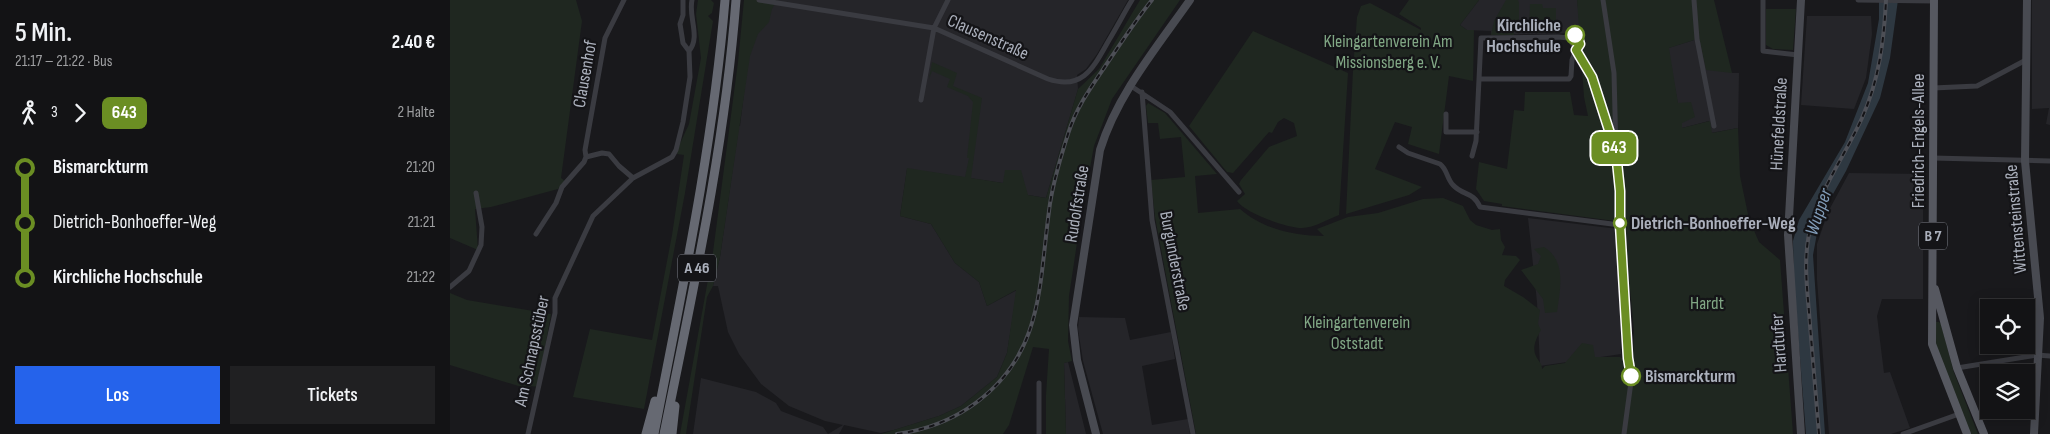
<!DOCTYPE html>
<html lang="de">
<head>
<meta charset="utf-8">
<style>
	:root { --surface:#131315; --page:#202022; --text:#f1f3f6; --muted:#9d9ea0; --line:#323234; --accent:#2563eb }
	body { margin:0; font-family:"Sofia Sans Condensed",sans-serif; background:var(--page); color:var(--text); height:100vh; display:flex; flex-direction:column; font-size:19px; white-space:nowrap }
	* { box-sizing:border-box; margin:0 }
	p { font-size:16px; color:var(--muted) }
	.icon { flex:none; width:28px; height:28px; fill:none; stroke:currentColor; stroke-width:2; stroke-linecap:round; stroke-linejoin:round }
	.map { position:relative; flex:1; overflow:hidden }
	.drawer { display:flex; flex-direction:column; background:var(--surface); width:450px }
	.drawer>* { flex:none }
	.badge { padding:0 10px; border-radius:8px; font-size:18px; line-height:32px }
	.fabs { position:absolute; left:1530px; top:299px; display:grid; gap:10px }
	.fabs a { display:grid; place-items:center; width:55px; height:55px; border-radius:0px; background:var(--surface); box-shadow:0 2px 12px #0003,0 0 0 1px var(--line); font-size:25px }
	.map>.badge { position:absolute; translate:-50% -50%; box-shadow:0 0 0 2px #fff }
	.legs { display:flex; align-items:center; gap:8px; height:55px; padding:0 15px; font-size:16px }
	.legs p { margin-inline-start:auto }
	.overview { display:flex; align-items:center; justify-content:space-between; height:85px; padding:0 15px }
	h1 { font-size:28px; font-weight:600; line-height:38px }
	.primary-button { display:flex; gap:10px; margin-top:auto; padding:10px 15px }
	.primary-button a { flex:1; height:58px; border-radius:0px; background:var(--accent); color:#fff; font-size:20px; font-weight:600; line-height:58px; text-align:center }
	.primary-button a+a { background:var(--page); color:var(--text) }
	ul { padding:0 15px; list-style:none }
	li { display:flex; align-items:center; gap:18px; height:55px; font-size:19px }
	li i { display:grid; place-items:center; width:8px; height:100%; margin:0 6px; background:currentColor }
	li i::after { content:''; width:12px; height:12px; margin:-6px; border:4px solid; border-radius:50%; background:var(--surface) }
	li p { margin-inline-start:auto }
	li:first-child i { background:linear-gradient(#0000 50%,currentColor 0) }
	li:last-child i { background:linear-gradient(currentColor 50%,#0000 0) }
	main { display:flex; flex:1; min-height:0 }
	.map>svg:first-child { display:block }
	.built { fill:#252529 }
	.green { fill:#1f2720 }
	.water { fill:#2e3841 }
	.lines { fill:none; stroke-linecap:round; stroke-linejoin:round }
	.street { stroke:#3a3b41; stroke-width:5 }
	.secondary { stroke:#484a51; stroke-width:8 }
	.primary { stroke:#565860; stroke-width:8 }
	.highway { stroke:#666972; stroke-width:9 }
	.rail-casing { stroke:#4d4f56; stroke-width:4 }
	.rail { stroke:#141417; stroke-width:2; stroke-dasharray:5.5; stroke-linecap:butt }
	.line-1-casing { stroke:#fff; stroke-width:11 }
	.line-1 { stroke:#6b8e23; stroke-width:8 }
	.stop-1-dot { fill:#fff; stroke:#6b8e23; stroke-width:2.5 }
	.labels { text-anchor:middle; dominant-baseline:central; stroke-width:4.5; stroke-linejoin:round; paint-order:stroke }
	.shield { fill:#141417; stroke:#7e818a; stroke-width:1 }
	.shield-label { font-size:16px; font-weight:bold; fill:#abb0bc }
	.stop-label { font-size:18px; font-weight:bold; fill:#abb0bc; stroke:#141417; text-anchor:start }
	.street-label { font-size:18px; fill:#abb0bc; stroke:#141417 }
	.park-label { font-size:18px; fill:#81a785; stroke:#141417 }
	.water-label { font-size:19px; font-style:italic; fill:#819cb8; stroke:#141417 }
</style>
</head>
<body>
<main>
<section class="drawer">
<div class="overview"><div><h1>5 Min.</h1><p>21:17 – 21:22 · Bus</p></div><b>2.40 €</b></div>
<div class="legs"><svg class="icon" aria-label="walk" viewBox="0 0 24 24"><circle cx="13" cy="4" r="2"/><path d="M13 8l-2 6 4 7M11 14l-3 7M7 12l3-4h3l4 4"/></svg>3<svg class="icon" aria-label="forward" viewBox="0 0 24 24"><path d="M9 5l7 7-7 7"/></svg><b class="badge" style="background:#6b8e23;color:#fff">643</b><p>2 Halte</p></div>
<ul>
<li><i style="color:#6b8e23"></i><b>Bismarckturm</b><p>21:20</p></li>
<li><i style="color:#6b8e23"></i><span>Dietrich-Bonhoeffer-Weg</span><p>21:21</p></li>
<li><i style="color:#6b8e23"></i><b>Kirchliche Hochschule</b><p>21:22</p></li>
</ul>
<div class="primary-button"><a>Los</a><a>Tickets</a></div>
</section>
<div class="map">
<svg width="1600" height="434" viewBox="0 0 1600 434">
	<rect width="100%" height="100%" fill="#19191c"/>
	<path class="built" d="M305 0H678L647 54 636 69 627 75 628 89 596 198 578 195 553 183 457 169 450 216 481 224 505 263 529 282 537 306 567 290 557 353 547 377 511 406 489 416 444 430 431 433 394 425 389 434H378L393 425 375 421 339 406 311 384 289 354 278 332 268 286H263L270 257 289 126H290Z
		M1029 0H1127L1131 33 1041 35V31L1017 30 1010 25Z
		M1582 0H1600V125L1596 124 1599 108 1582 109Z
		M1357 16H1421L1422 34 1416 78 1404 109 1351 105Z
		M1244 40 1251 41 1282 73H1289L1288 128 1261 133 1259 121 1232 128 1218 48Z
		M1399 173 1473 174V299H1432L1427 316 1434 373 1440 372 1460 428 1441 434H1379L1367 280V244L1378 212Z
		M1078 218 1168 229 1171 354 1090 366 1087 302Z
		M629 317 675 318 680 340 721 332 725 359 692 366 702 425 738 419 740 434H653L633 361 628 329Z
		M618 362 636 434H616L614 363Z
		M251 378 306 392 326 403 331 411 373 427 378 434H243Z"/>
	<path class="green" d="M0 0H126L132 21 111 178 115 181 108 189 41 207 25 209 28 250 0 238Z
		M248 0H261L264 3 262 13 258 16 263 21 235 193 194 409 123 397 140 329 202 340 222 235 234 155 227 154 228 148 239 124 251 58 246 14Z
		M294 0H327L322 9 319 22 308 34 300 56 270 257 263 286 257 297 236 434H230L263 252 288 62Z
		M690 0H730L662 99 644 146 630 223 619 296 618 341 622 361 614 363 616 434H596V395L599 349 583 347 559 425 553 434H431L489 416 511 406 547 377 557 353 566 290 537 306 529 282 505 263 481 224 450 216 457 168 515 177 519 158H517L523 102 518 96 497 87 500 79 482 71 479 79 482 62 507 73 503 86 532 98 521 178 553 183 555 170H571L578 195 596 198 628 89 649 69Z
		M959 0H1029L1010 25 1017 30H1024L1023 81 999 76 989 154 958 144 962 127 945 122 925 169 972 187 959 195 896 214 903 70 907 17 911 6 920 3 971 30V28L949 14Z
		M1056 0H1068L1069 3V23H1064V35H1041L1044 21Z
		M1127 0H1264L1282 73 1256 70 1250 41 1244 40 1219 48 1228 103 1241 102 1245 117 1232 123V128L1260 121 1262 133 1288 128 1290 176 1299 219 1309 242 1330 260 1343 434H746L705 217 701 180 735 177 731 137 710 139 708 123H698L696 106 698 103 715 113 767 174 745 176 748 213 790 209C813 229 844 236 874 236L867 229 898 217 928 213 973 199 993 198 1013 206 1020 220 1026 225 1042 230 1050 229 1051 240 1055 247 1052 255 1066 256 1070 260 1055 280 1054 286 1073 297 1090 310 1088 324 1091 330C1086 339 1081 348 1087 358 1090 363 1092 364 1092 369L1095 366 1115 363 1132 343 1143 345 1145 357H1170L1183 365 1184 331 1177 257 1173 221 1166 214 1165 221 1052 206V204L1034 201 1026 189 1029 162 1057 169 1064 110 1074 111 1075 92H1120L1124 115 1138 116 1134 97Z
		M1080 4H1092L1093 8H1106V33H1079Z
		M1316 9H1346L1343 50 1323 49 1316 45Z
		M803 31 898 73 889 215C878 219 864 228 852 228 837 228 795 213 787 201L795 194 789 184 791 180 819 147 847 136 844 123 834 118 828 122 822 133 819 132 783 173 777 172 739 126Z
		M1094 247C1117 261 1110 290 1107 312L1095 313 1093 299 1071 270 1088 264 1091 256 1084 249Z
		M0 293 17 300 101 314 88 387 81 386 78 389 0 365Z
		M1485 322H1489L1491 324 1504 373 1528 434H1521C1511 410 1478 345 1485 322Z"/>
	<path class="water" d="M1429 0H1448L1440 58 1430 98 1396 171 1370 217 1363 255 1375 434H1356L1344 282 1343 241 1349 220 1395 142 1418 83 1429 19Z"/>
	<g class="lines">
		<path class="street" d="M309 0 484 28 598 79C634 91 644 66 659 40 667 27 674 13 682 0
			M1153 0 1164 73 1166 152 1170 191V225L1178 358 1181 382 1174 434
			M1244 0 1247 39 1264 126
			M1313 0V51L1348 55
			M1408 0 1484 1
			M239 51C251 37 238 17 242 0
			M1029 79H1119L1121 76 1122 60 1126 50
			M681 86 720 112 789 192
			M1483 88 1527 86 1576 60
			M692 92 702 220 743 434
			M471 100 484 28 498 0
			M996 114V132H1027
			M949 147 958 153 990 164C997 169 997 179 1003 185 1013 196 1023 191 1030 207L1170 225
			M1022 156 1026 141 1031 38 1108 37 1119 38 1142 77 1165 149
			M136 157 135 150 155 38 174 0
			M136 157 152 153 159 154 169 166 183 178
			M1483 158 1600 161
			M86 234 106 203 112 187 134 162 136 157
			M0 287 19 271 31 245 32 227 26 193
			M1507 368 1587 355 1600 356
			M78 434 105 313V298L143 216 183 178 222 157 226 150 233 122 240 77 239 51 233 43 230 24 233 15V0
			M589 434V383
			M1453 434 1509 414"/>
		<path class="secondary" d="M1577 0 1575 161 1590 318 1584 434
			M646 434 627 360 623 325 650 150C667 95 707 47 740 0
			M1351 434 1338 235 1351 0"/>
		<path class="primary" d="M1484 0 1482 344 1517 434
			M1485 289 1507 368 1534 434"/>
		<path class="highway" d="M196 434 205 401
			M204 434C232 290 263 146 275 0
			M214 434C243 290 275 146 286 0
			M222 434 225 406"/>
		<defs>
			<path id="rail" d="M447 434C476 430 503 420 527 402 593 353 589 285 599 211 602 185 610 159 618 134 626 108 641 87 656 65 671 43 685 21 702 0
				M1369 434C1366 398 1363 361 1360 325 1358 295 1353 264 1359 234 1367 193 1395 156 1412 118 1429 80 1434 41 1436 0"/>
		</defs>
		<use href="#rail" class="rail-casing"/>
		<use href="#rail" class="rail"/>
	</g>
	<g class="lines">
		<defs>
			<path id="line-1" d="M1125 35 1128 38 1130 44 1126 50 1142 77 1166 152 1170 191V225L1178 358 1181 376"/>
		</defs>
		<use href="#line-1" class="line-1-casing"/>
		<use href="#line-1" class="line-1"/>
	</g>
	<g class="stop-1-dot">
		<circle cx="1125" cy="35" r="9"/>
		<circle cx="1170" cy="223" r="6"/>
		<circle cx="1181" cy="376" r="9"/>
	</g>
	<g class="labels">
		<g class="shield">
			<rect x="1469" y="222.5" width="28" height="27" rx="4"/>
			<rect x="228" y="254.5" width="38" height="27" rx="4"/>
		</g>
		<g class="shield-label">
			<text x="1483" y="236">B 7</text>
			<text x="247" y="268">A 46</text>
		</g>
		<g class="stop-label">
			<text x="1111" y="25" text-anchor="end">Kirchliche<tspan x="1111" dy="21">Hochschule</tspan></text>
			<text x="1181" y="223">Dietrich-Bonhoeffer-Weg</text>
			<text x="1195" y="376">Bismarckturm</text>
		</g>
		<g class="street-label">
			<text transform="translate(538 37) rotate(24)">Clausenstraße</text>
			<text transform="translate(135 74) rotate(-80)">Clausenhof</text>
			<text transform="translate(1329 124) rotate(-87)">Hünefeldstraße</text>
			<text transform="translate(1468 141) rotate(-90)">Friedrich-Engels-Allee</text>
			<text transform="translate(627 204) rotate(-81)">Rudolfstraße</text>
			<text transform="translate(1566 219) rotate(-95)">Wittensteinstraße</text>
			<text transform="translate(725 261) rotate(79)">Burgunderstraße</text>
			<text transform="translate(1329 343) rotate(-94)">Hardtufer</text>
			<text transform="translate(82 351) rotate(-78)">Am Schnapsstüber</text>
		</g>
		<g class="park-label">
			<text x="938" y="41">Kleingartenverein Am<tspan x="938" dy="21">Missionsberg e. V.</tspan></text>
			<text x="1257" y="303">Hardt</text>
			<text x="907" y="322">Kleingartenverein<tspan x="907" dy="21">Oststadt</tspan></text>
		</g>
		<g class="water-label">
			<text transform="translate(1369 212) rotate(-71)">Wupper</text>
		</g>
	</g>
</svg>
<div class="fabs">
<a><svg class="icon" aria-label="locate" viewBox="0 0 24 24"><circle cx="12" cy="12" r="6"/><path d="M12 2v4M12 18v4M2 12h4M18 12h4"/></svg></a>
<a><svg class="icon" aria-label="layers" viewBox="0 0 24 24"><path d="M12 4l9 5-9 5-9-5zM3 14l9 5 9-5"/></svg></a>
</div>
<b class="badge" style="left:1164px;top:148px;background:#6b8e23;color:#fff">643</b>
</div>
</main>
</body>
</html>
